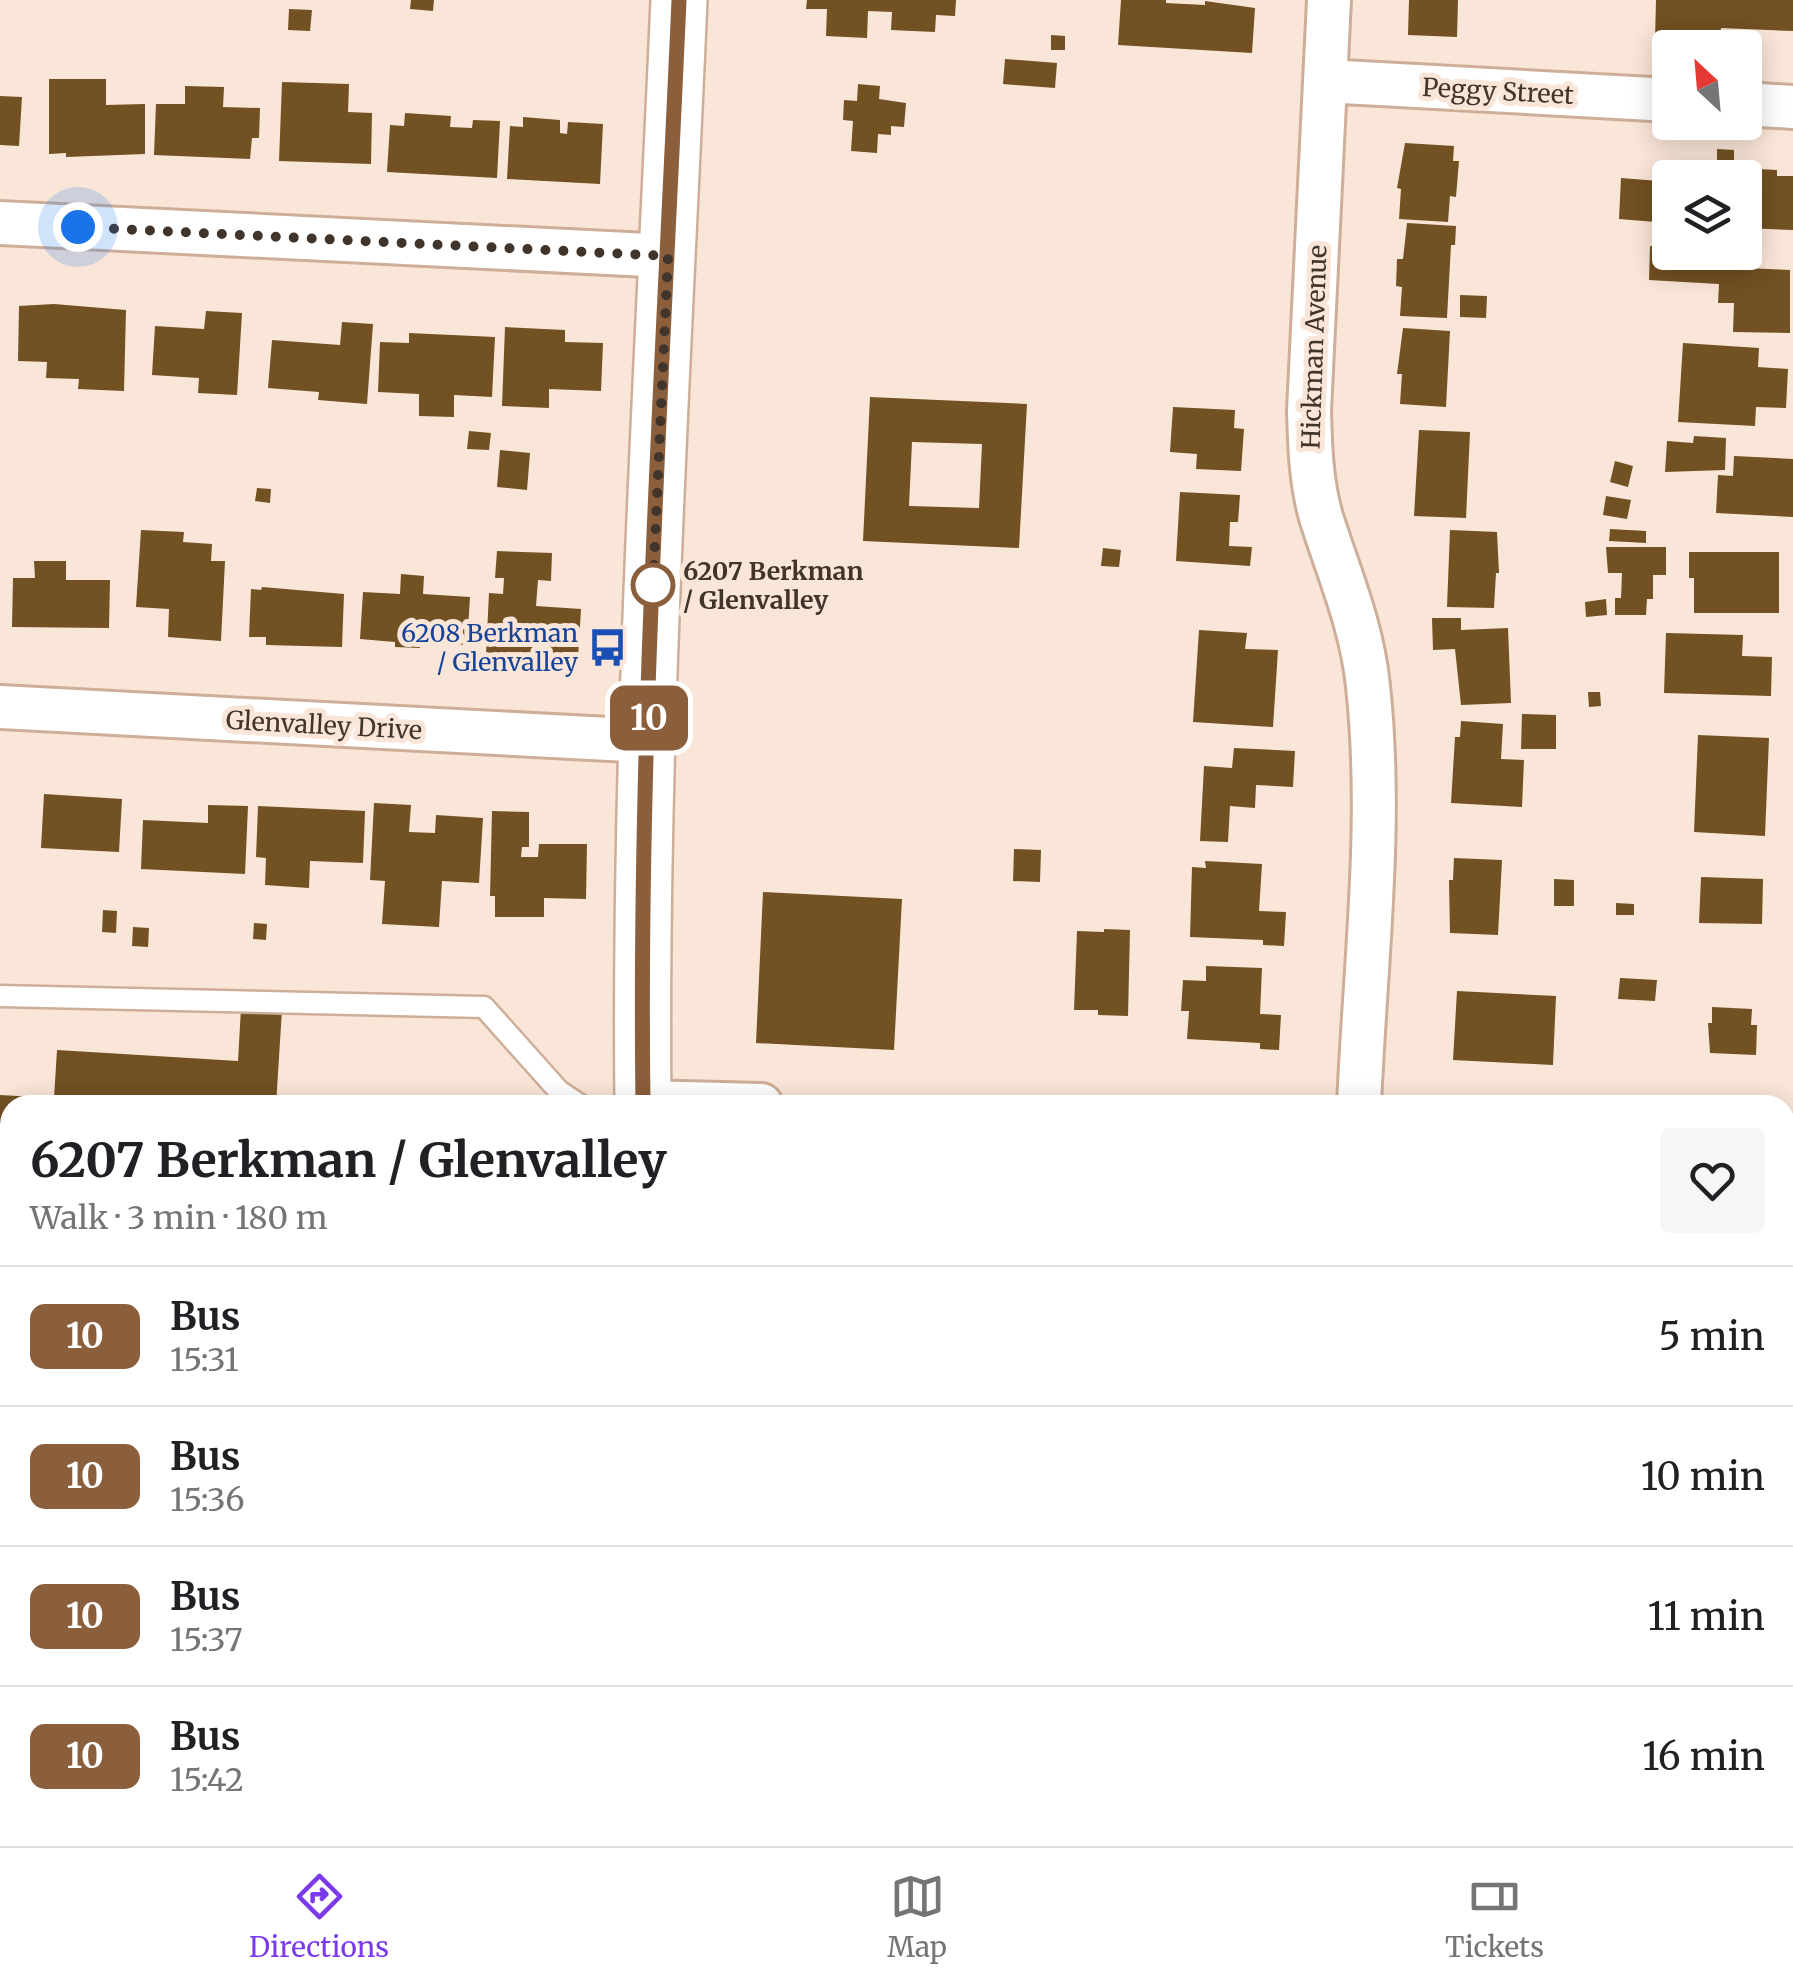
<!DOCTYPE html>
<html lang="en">
<head>
<meta charset="utf-8">
<style>
	:root { --surface:#fff; --page:#f6f6f6; --text:#202124; --muted:#757577; --line:#e0e0e0; --accent:#7c3aed }
	body { margin:0; font-family:Merriweather,serif; background:var(--page); color:var(--text); height:100vh; display:flex; flex-direction:column; font-size:38px; white-space:nowrap }
	* { box-sizing:border-box; margin:0 }
	p { font-size:32px; color:var(--muted) }
	.icon { flex:none; width:55px; height:55px; fill:none; stroke:currentColor; stroke-width:2; stroke-linecap:round; stroke-linejoin:round }
	.map { position:relative; flex:1; overflow:hidden }
	.details { position:absolute; left:0px; top:1095px; width:1795px; height:752px; display:flex; flex-direction:column; background:var(--surface); border-radius:30px 30px 0 0; box-shadow:0 5px 25px #0003 }
	.details>* { flex:none }
	.badge { padding:0 20px; border-radius:15px; font-size:35px; line-height:65px }
	.needle { width:65px; rotate:334deg }
	.controls { position:absolute; left:1652px; top:30px; display:grid; gap:20px }
	.controls a { display:grid; place-items:center; width:110px; height:110px; border-radius:10px; background:var(--surface); box-shadow:0 5px 25px #0003; font-size:50px }
	.you { position:absolute; width:50px; height:50px; margin:-25px; border:8px solid #fff; border-radius:50%; background:#1a73e8; box-shadow:0 0 0 15px #1a73e833 }
	.map>.badge { position:absolute; translate:-50% -50%; box-shadow:0 0 0 5px #fff }
	.round { display:grid; place-items:center; flex:none; width:105px; height:105px; border-radius:10px; background:var(--page) }
	.summary { display:flex; align-items:center; justify-content:space-between; height:170px; padding:0 30px }
	h1 { font-size:48px; font-weight:700; line-height:75px }
	ul { padding:0; list-style:none }
	li { display:flex; align-items:center; gap:30px; height:140px; padding:0 30px; border-top:2px solid var(--line) }
	li div { flex:1 }
	li b { display:block; font-size:38px }
	li em { font-style:normal }
	li .badge { min-width:110px; font-weight:700; text-align:center }
	.tab-bar { display:flex; justify-content:space-around; align-items:center; height:140px; border-top:2px solid var(--line); background:var(--surface); font-size:28px; color:var(--muted) }
	.tab-bar a { display:grid; justify-items:center; gap:5px }
	.tab-bar .on { color:var(--accent) }
	.map>svg:first-child { display:block }
	.built { fill:#fcdbc5 }
	.building { fill:#725122; fill-rule:evenodd }
	.lines { fill:none; stroke-linecap:round; stroke-linejoin:round }
	.lane-casing { stroke:#ceae98; stroke-width:25 }
	.street-casing { stroke:#ceae98; stroke-width:48 }
	.secondary-casing { stroke:#ceae98; stroke-width:60 }
	.lane { stroke:#fff; stroke-width:20 }
	.street { stroke:#fff; stroke-width:42 }
	.secondary { stroke:#fff; stroke-width:55 }
	.line-casing { stroke:#fff; stroke-width:22 }
	.line { stroke:#8b5e3c; stroke-width:15 }
	.walk { stroke:#41342b; stroke-width:10; stroke-dasharray:0 18 }
	.stop-dot { fill:#fff; stroke:#8b5e3c; stroke-width:5 }
	.labels { text-anchor:middle; dominant-baseline:central; stroke-width:10; stroke-linejoin:round; paint-order:stroke }
	.street-label { font-size:25px; fill:#41342b; stroke:#fae6d8 }
	.stop-label { font-size:25px; font-weight:bold; fill:#41342b; stroke:#fae6d8; text-anchor:start }
	.transit-label { font-size:25px; fill:#164399; stroke:#fae6d8; text-anchor:end }
</style>
</head>
<body>
<div class="map">
<svg width="1793" height="1846" viewBox="0 0 1793 1846">
	<rect width="100%" height="100%" fill="#fae6d8"/>
	<path class="built" d="M1785 1205 1793 1206V1608L1785 1615Z
		M1785 1823 1793 1831V1846H1689L1697 1838H1785Z
		M668 1838H1507L1504 1846H668Z"/>
	<path class="building" d="M411 0H434L433 11 410 9Z
		M807 0H956L955 16 936 15 935 32 891 30 892 12 868 11 867 38 826 36 827 9H806Z
		M1121 0H1166V3L1205 5V1L1255 8 1252 53 1118 45Z
		M1409 0H1458L1457 37 1408 35Z
		M1656 0H1793V31L1721 28 1720 43 1655 41Z
		M289 9 312 10 310 31 288 30Z
		M1051 35 1065 36V50H1051Z
		M1005 59 1057 63 1055 88 1003 84Z
		M49 79H106V105L145 104V154L66 157V153L49 154Z
		M282 82 349 84 348 112 372 113 371 164 279 161Z
		M858 84 880 86 879 99 906 103 904 127 891 126V135L878 134 877 153 851 151 853 121 843 120 844 100 857 101Z
		M185 86 224 87 223 107 260 108 259 138H252L250 159 154 155 156 104H185Z
		M0 96 22 97 19 146 0 145Z
		M405 113 451 116 450 127 472 128 473 120 500 121 497 178 387 172 390 125 404 126Z
		M523 117 560 120V133L567 134 568 122 603 124 600 184 507 179 510 126 523 127Z
		M1405 143 1454 146 1453 161H1459L1456 197 1450 196 1448 222 1399 219 1401 189 1397 188Z
		M1717 149 1734 150V164L1717 163Z
		M1739 168 1777 170V176H1793V230L1745 228 1746 186 1745 178H1738Z
		M1621 178 1659 181 1656 222 1619 219Z
		M1407 223 1456 226 1455 245H1451L1447 318 1400 316 1402 287 1396 286 1397 259H1403Z
		M1650 246H1670V252H1720L1719 267 1790 270V333L1733 332 1734 303H1718L1719 284 1649 280Z
		M1460 295 1487 296 1486 318 1460 317Z
		M54 304 126 310 124 391 78 389 79 379 46 378 47 362 18 361 19 306Z
		M206 311 242 313 237 395 198 393 199 378 152 375 155 326 204 329Z
		M342 322 373 324 367 404 318 400 319 392 268 388 272 340 340 345Z
		M505 327 565 330V342L603 343 601 391 549 389V408L502 406Z
		M1403 328 1450 331 1446 407 1400 404 1402 374H1397Z
		M409 333 495 337 492 397 454 395V417L419 416V394L378 392 380 342 409 343Z
		M1683 343 1759 348 1758 367 1788 369 1786 408 1756 407 1755 426 1678 422Z
		M870 397 1027 404 1019 548 863 541ZM912 442 982 444 979 508 909 506Z
		M1173 407 1235 410 1234 428 1244 429 1241 471 1196 469 1197 454 1170 452Z
		M1419 430 1470 432 1466 518 1414 516Z
		M469 431 491 433 489 450 467 449Z
		M1694 436 1726 438 1725 470 1665 472 1667 441 1693 443Z
		M500 450 530 453 527 490 497 487Z
		M1734 456 1793 459V517L1716 513 1718 475 1733 476Z
		M1615 461 1633 466 1628 487 1610 482Z
		M257 488 271 489 270 503 255 501Z
		M1180 492 1240 495 1238 522H1230L1229 546 1252 547 1250 566 1176 561Z
		M1606 496 1631 500 1627 519 1603 515Z
		M1610 529 1646 531V543L1609 541Z
		M141 530 184 532 183 542 212 544 211 561H225L221 641 168 637 169 609 136 607Z
		M1450 530 1497 532 1499 573H1496L1494 608 1447 607Z
		M1606 547H1666V575H1653V599H1647L1646 615H1615V598H1621L1622 573H1608Z
		M1103 548 1121 550 1119 567 1101 566Z
		M497 551 552 553 551 581 538 580 536 606 581 609 578 659 486 654 489 593 503 594 504 578H495Z
		M1689 552H1779V613H1694V578H1689Z
		M34 561H66V580H110L109 628 12 627 13 578H35Z
		M401 574 424 576 423 594 470 597 467 645 420 642V648L395 647V642L360 639 363 592 400 594Z
		M262 587 344 594 342 647 266 645V637H249L251 589 261 590Z
		M1606 599 1607 615 1586 617 1585 602Z
		M1432 618H1461V630L1508 628 1511 703 1461 705 1455 649 1433 650Z
		M1199 630 1247 633 1245 649 1278 650 1273 727 1193 722Z
		M1666 633 1743 635 1742 656 1772 657 1771 696 1664 693Z
		M1588 692H1600L1601 706 1589 707Z
		M1522 714 1556 715V749H1521Z
		M1461 721 1503 724 1501 759 1524 760 1522 807 1451 803 1455 737H1460Z
		M1698 735 1769 738 1765 836 1694 832Z
		M1234 748 1295 751 1293 787 1256 785 1255 808 1230 806 1228 842 1200 841 1204 766 1232 768Z
		M44 794 122 799 119 852 41 848Z
		M374 803 411 805 409 832 435 833 436 815 483 818 479 883 442 881 439 927 382 924 385 881 370 880Z
		M208 805 248 806 245 874 141 869 143 820 208 823Z
		M258 806 365 811 363 863 310 861 309 888 265 885 266 858 256 857Z
		M492 811 529 812V847H522L521 857H538L539 844H587L586 899 544 898V917H495V896H490Z
		M1014 849 1041 850 1040 882 1013 881Z
		M1454 858 1502 860 1498 935 1450 933 1449 880H1453Z
		M1205 861 1262 864 1259 911 1286 912 1284 946 1263 945V940L1190 937 1192 867 1206 868Z
		M1701 877 1763 879 1762 924 1699 923Z
		M1554 879 1574 880V906H1554Z
		M763 892 902 899 894 1050 756 1043Z
		M1616 903 1634 904V915H1616Z
		M103 910 117 911 116 933 102 932Z
		M254 923 267 924 266 940 253 939Z
		M133 927 149 928 148 947 132 946Z
		M1104 929 1130 930 1128 1016 1098 1015V1010H1074L1077 931 1104 932Z
		M1206 966 1262 968 1260 1014 1281 1015 1279 1050 1260 1049V1043L1187 1039 1189 1011H1181L1183 980 1206 981Z
		M1620 978 1657 980 1655 1001 1618 999Z
		M1457 991 1556 996 1553 1065 1453 1060Z
		M1712 1007 1752 1009 1751 1025H1757L1756 1055 1710 1053 1708 1023H1712Z
		M241 1008 282 1010 276 1105H10V1231L0 1230V1095L54 1098 57 1050 238 1061Z
		M1785 1276 1793 1285V1481L1785 1488Z
		M0 1430H10V1516H3L5 1474H0Z
		M0 1690 10 1691V1757H5L4 1767 0 1766Z
		M0 1791 10 1792V1838H53V1846H0Z
		M392 1838H412V1846H392Z
		M914 1838H1095L1086 1846H922Z
		M1378 1838H1438L1445 1846H1368Z"/>
	<g class="lines">
		<defs>
			<path id="lane" d="M0 996 484 1007 559 1091 580 1105
				M1785 1240 1793 1241
				M0 1317 10 1318
				M1785 1545 1793 1538
				M1662 1838 1670 1846
				M726 1846V1838
				M809 1846V1838"/>
			<path id="street" d="M1329 0 1309 411C1310 447 1311 482 1321 517 1339 574 1362 626 1368 686 1383 824 1365 966 1359 1105
				M1325 81 1670 100
				M1745 104 1793 107
				M0 223 668 256
				M0 707 648 741
				M643 1102 761 1105
				M1785 1157 1793 1158
				M0 1594H10
				M1785 1683 1793 1675
				M1570 1846V1838
				M1616 1846 1626 1838"/>
			<path id="secondary" d="M643 1105C639 737 663 368 679 0
				M620 1846V1838"/>
		</defs>
		<use href="#lane" class="lane-casing"/>
		<use href="#street" class="street-casing"/>
		<use href="#secondary" class="secondary-casing"/>
		<use href="#lane" class="lane"/>
		<use href="#street" class="street"/>
		<use href="#secondary" class="secondary"/>
	</g>
	<g class="lines">
		<defs>
			<path id="line" d="M643 1105C638 737 663 368 679 0"/>
		</defs>
		<use href="#line" class="line-casing"/>
		<use href="#line" class="line"/>
		<path class="walk" d="M78 227 668 256 653 585"/>
	</g>
	<defs>
		<symbol id="bus-bare" viewBox="-9 -9 18 18"><path d="M-5-6H5V4H4V6H2V4H-2V6H-4V4H-5ZM-3.5-4V0h7V-4ZM-3.5 1.2v1.5H-2V1.2ZM2 1.2v1.5H3.5V1.2Z" fill="#1a4fb4" stroke="#fae6d8" stroke-width="2.5" paint-order="stroke"/></symbol>
	</defs>
	<g fill-rule="evenodd">
		<use href="#bus-bare" x="580" y="620" width="55" height="55"/>
	</g>
	<circle class="stop-dot" cx="653" cy="585" r="20"/>
	<g class="labels">
		<g class="street-label">
			<text transform="translate(1498 91) rotate(3)">Peggy Street</text>
			<text transform="translate(1314 347) rotate(-88)">Hickman Avenue</text>
			<text transform="translate(324 725) rotate(3)">Glenvalley Drive</text>
		</g>
		<g class="stop-label">
			<text x="683" y="571">6207 Berkman<tspan x="683" dy="29">/ Glenvalley</tspan></text>
		</g>
		<g class="transit-label">
			<text x="578" y="633">6208 Berkman<tspan x="578" dy="29">/ Glenvalley</tspan></text>
		</g>
	</g>
</svg>
<div class="controls">
<a><svg class="needle" viewBox="-14 -14 28 28"><path d="M0-13l5 13h-10z" fill="#e53935"/><path d="M0 13l5-13h-10z" fill="#757577"/></svg></a>
<a><svg class="icon" aria-label="layers" viewBox="0 0 24 24"><path d="M12 4l9 5-9 5-9-5zM3 14l9 5 9-5"/></svg></a>
</div>
<div class="you" style="left:78px;top:227px"></div>
<b class="badge" style="left:649px;top:718px;background:#8b5e3c;color:#fff">10</b>
<section class="details">
<div class="summary"><div><h1>6207 Berkman / Glenvalley</h1><p>Walk · 3 min · 180 m</p></div><a class="round"><svg class="icon" aria-label="heart" viewBox="0 0 24 24"><path d="M12 20l-8-8c-3-5 5-10 8-4 3-6 11-1 8 4z"/></svg></a></div>
<ul>
<li><span class="badge" style="background:#8b5e3c;color:#fff">10</span><div><b>Bus</b><p>15:31</p></div><em>5 min</em></li>
<li><span class="badge" style="background:#8b5e3c;color:#fff">10</span><div><b>Bus</b><p>15:36</p></div><em>10 min</em></li>
<li><span class="badge" style="background:#8b5e3c;color:#fff">10</span><div><b>Bus</b><p>15:37</p></div><em>11 min</em></li>
<li><span class="badge" style="background:#8b5e3c;color:#fff">10</span><div><b>Bus</b><p>15:42</p></div><em>16 min</em></li>
</ul>
</section>
</div>
<nav class="tab-bar">
<a class="on"><svg class="icon" aria-label="directions" viewBox="0 0 24 24"><path d="M12 3l9 9-9 9-9-9zM9 14v-3h6M13 9l2 2-2 2"/></svg>Directions</a>
<a><svg class="icon" aria-label="map" viewBox="0 0 24 24"><path d="M3 6l6-2 6 2 6-2v14l-6 2-6-2-6 2zM9 4v14M15 6v14"/></svg>Map</a>
<a><svg class="icon" aria-label="tickets" viewBox="0 0 24 24"><path d="M3 7h18v10H3zM15 7v10"/></svg>Tickets</a>
</nav>
</body>
</html>
